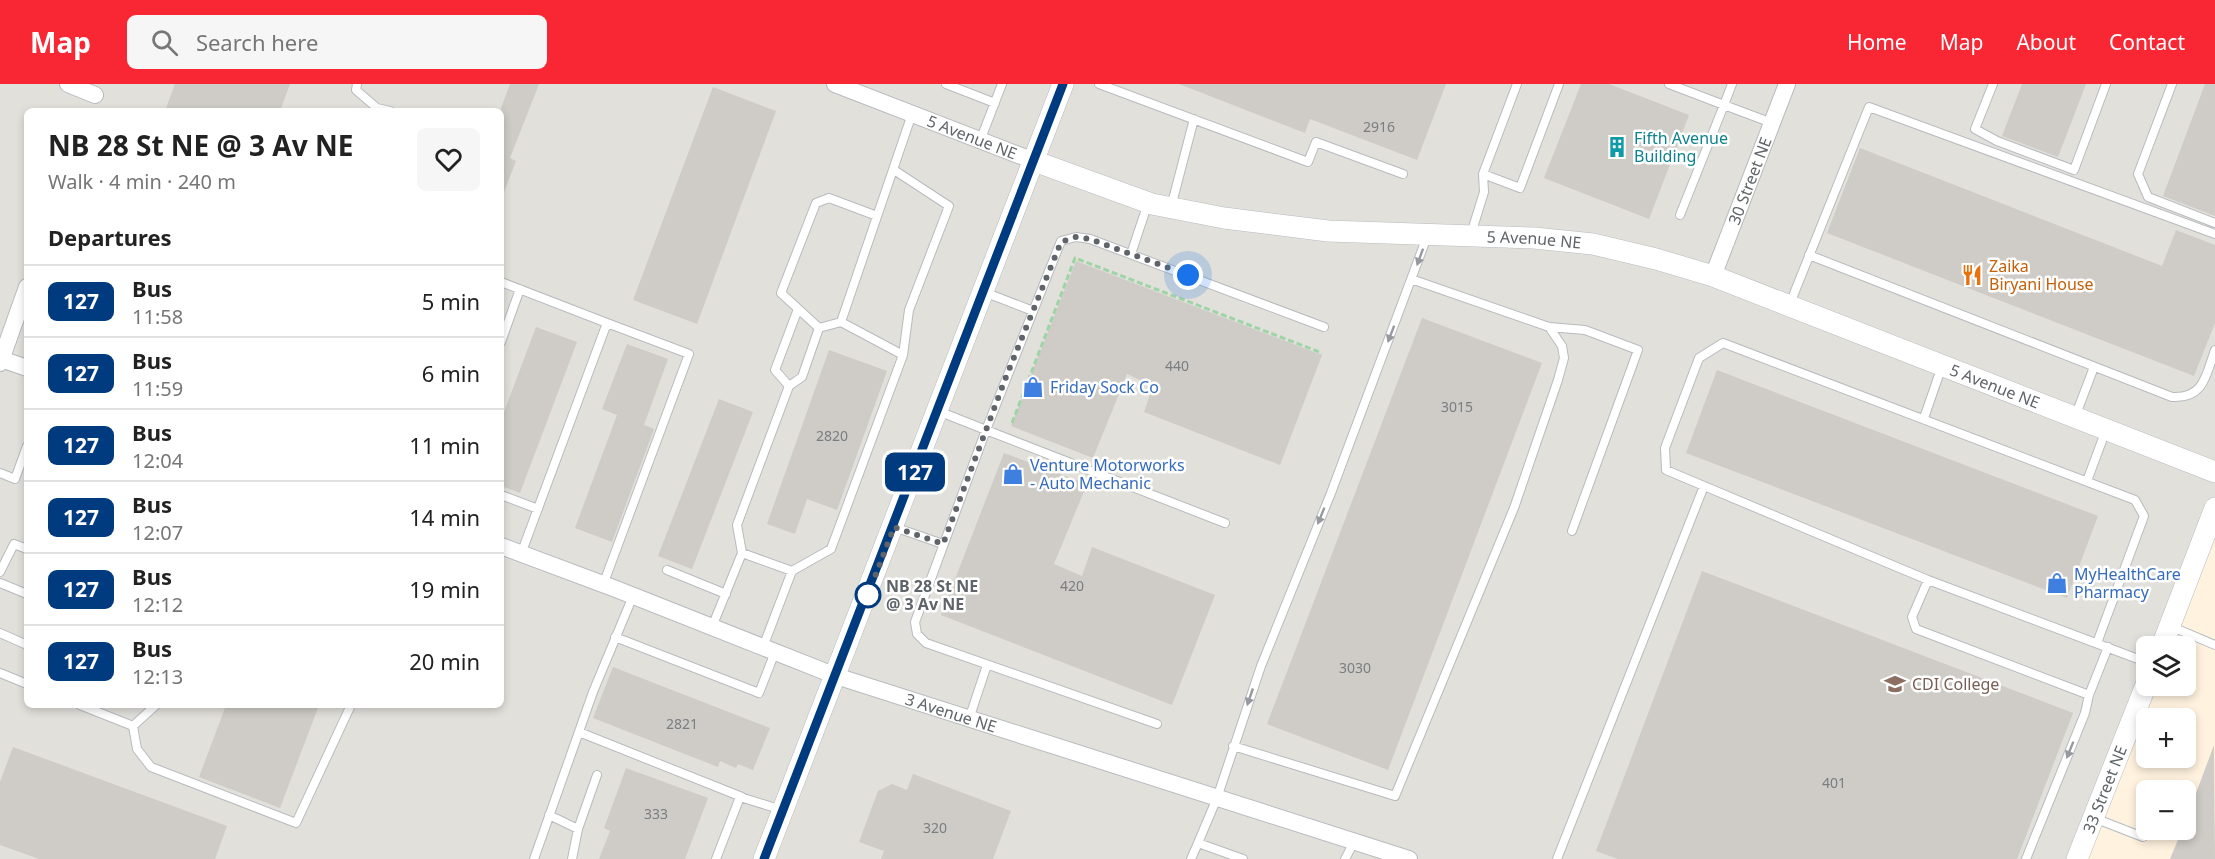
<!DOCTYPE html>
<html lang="en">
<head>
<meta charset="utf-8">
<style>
	:root { --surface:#fff; --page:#f6f6f6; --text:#222; --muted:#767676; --line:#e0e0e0; --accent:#f92634 }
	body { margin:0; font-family:"Noto Sans",sans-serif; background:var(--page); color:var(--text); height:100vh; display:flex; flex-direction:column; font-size:22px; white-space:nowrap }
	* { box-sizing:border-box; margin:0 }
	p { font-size:20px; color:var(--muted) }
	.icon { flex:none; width:33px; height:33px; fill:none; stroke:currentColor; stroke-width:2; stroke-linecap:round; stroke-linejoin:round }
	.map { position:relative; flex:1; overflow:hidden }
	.side { position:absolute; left:24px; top:24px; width:480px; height:600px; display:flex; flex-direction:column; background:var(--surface); border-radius:9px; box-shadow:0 3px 9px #0003 }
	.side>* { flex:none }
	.badge { padding:0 12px; border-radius:9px; font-size:21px; line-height:39px }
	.fabs { position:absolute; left:2136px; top:552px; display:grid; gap:12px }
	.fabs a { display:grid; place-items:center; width:60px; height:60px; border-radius:9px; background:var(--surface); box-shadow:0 3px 9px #0003; font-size:30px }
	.you { position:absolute; width:30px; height:30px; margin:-15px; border:4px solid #fff; border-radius:50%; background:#1a73e8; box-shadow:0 0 0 9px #1a73e833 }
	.map>.badge { position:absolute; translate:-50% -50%; box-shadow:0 0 0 3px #fff }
	h2 { padding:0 24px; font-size:22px; line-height:54px }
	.round { display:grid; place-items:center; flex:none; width:63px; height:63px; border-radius:9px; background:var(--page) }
	.overview { display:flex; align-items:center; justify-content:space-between; height:102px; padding:0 24px }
	h1 { font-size:28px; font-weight:700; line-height:45px }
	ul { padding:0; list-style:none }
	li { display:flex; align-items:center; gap:18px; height:72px; padding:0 24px; border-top:2px solid var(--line) }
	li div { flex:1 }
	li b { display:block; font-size:22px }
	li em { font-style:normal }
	li .badge { min-width:66px; font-weight:700; text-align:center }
	header { display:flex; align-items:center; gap:36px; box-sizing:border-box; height:84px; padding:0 30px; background:var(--accent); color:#fff }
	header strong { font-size:28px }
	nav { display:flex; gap:33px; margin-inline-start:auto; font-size:21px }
	.search { width:420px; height:54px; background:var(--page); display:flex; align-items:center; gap:15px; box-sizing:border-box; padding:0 21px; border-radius:9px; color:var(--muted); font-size:22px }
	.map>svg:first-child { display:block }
	.commercial { fill:#fff3df; fill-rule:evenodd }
	.industrial { fill:#e2e0db; fill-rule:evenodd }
	.building { fill:#cfcbc6 }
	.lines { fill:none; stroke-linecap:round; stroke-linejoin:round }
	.service-casing { stroke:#b7bbbf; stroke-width:10 }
	.minor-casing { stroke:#b7bbbf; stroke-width:18 }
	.tertiary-casing { stroke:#b7bbbf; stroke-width:22 }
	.path { stroke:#9ed4a6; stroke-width:3; stroke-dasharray:6 3; stroke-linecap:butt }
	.service { stroke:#fff; stroke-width:8 }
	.minor { stroke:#fff; stroke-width:16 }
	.tertiary { stroke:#fff; stroke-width:21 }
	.oneway { fill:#969a9e }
	.line-casing { stroke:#fff; stroke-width:14 }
	.line { stroke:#003b80; stroke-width:9 }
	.walk { stroke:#5e6469; stroke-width:6; stroke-dasharray:0 10.8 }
	.stop-dot { fill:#fff; stroke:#003b80; stroke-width:3 }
	.labels { text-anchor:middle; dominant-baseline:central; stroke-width:5; stroke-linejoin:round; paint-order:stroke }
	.number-label { font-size:14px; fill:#7a7e80 }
	.street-label { font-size:16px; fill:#5e6469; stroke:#fff }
	.culture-label { font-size:16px; fill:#0d838f; stroke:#fff; text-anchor:start }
	.food-label { font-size:16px; fill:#c56008; stroke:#fff; text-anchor:start }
	.shop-label { font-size:16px; fill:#366cbe; stroke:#fff; text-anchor:start }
	.stop-label { font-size:16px; font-weight:bold; fill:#5e6469; stroke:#fff; text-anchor:start }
	.education-label { font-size:16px; fill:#785e54; stroke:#fff; text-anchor:start }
</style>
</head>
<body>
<header>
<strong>Map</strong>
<div class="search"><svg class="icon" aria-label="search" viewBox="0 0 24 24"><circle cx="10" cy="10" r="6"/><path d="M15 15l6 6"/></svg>Search here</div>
<nav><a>Home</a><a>Map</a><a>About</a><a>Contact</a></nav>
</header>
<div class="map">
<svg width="2215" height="775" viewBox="0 0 2215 775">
	<rect width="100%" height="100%" fill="#f2eee7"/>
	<path class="commercial" d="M2215 424V775H2079L2147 602H2186V562H2162ZM2146 634H2186V674H2146ZM2146 706H2186V746H2146Z"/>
	<path class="industrial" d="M0 0H2215V424L2162 562H2146L2147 602 2079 775H0ZM27 27H501V621H27Z"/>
	<path class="building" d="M175 0H290L280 27H165Z
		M510 0H539L510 74 516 77 502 113 501 24Z
		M1179 0H1446L1417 76 1310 35 1305 49Z
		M1581 0H1609L1689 31 1649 135 1544 94Z
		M2022 0H2086L2058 73 2002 52Z
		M2205 0H2215V132L2163 112Z
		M713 3 776 27 697 240 633 216Z
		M1860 64 2162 182 2176 146 2215 161V239L2194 292 1827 149Z
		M1076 177 1322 271 1280 381 1144 328 1153 302 1127 290 1093 374 1011 342Z
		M1422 234 1542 279 1388 686 1267 640Z
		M536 243 577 258 520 409 501 402V336Z
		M627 260 668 275 644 341 654 345 612 458 575 444 617 331 602 325Z
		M829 266 887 287 837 426 807 415 795 450 767 440Z
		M1717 286 2098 432 2067 514 1686 369Z
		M719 315 753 328 692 485 658 472Z
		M1004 369 1087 400 1054 480 1082 492 1092 463 1215 511 1172 621 941 531Z
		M1702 487 2073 629 2017 775H1618L1596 767Z
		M613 583 770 644 753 686 738 680 736 684 720 677 718 683 593 634Z
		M226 621H319L280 724 199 693Z
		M2214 661 2215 775H2170L2182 746H2186V736Z
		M13 663 227 742 215 775H39L0 761V698Z
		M626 684 708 714 685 775H599L610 747 604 744Z
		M913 690 1011 727 993 775H881L884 767 859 758 878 707 892 700 907 706Z"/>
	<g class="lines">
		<defs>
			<path id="service" d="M357 0 356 6 377 24 390 27
				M946 0 995 19
				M1099 0 1308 78 1316 58 1403 90
				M1669 0 1724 21 1732 0
				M1993 0 1975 45 1997 57 2074 86 2106 0
				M2172 0 2138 90 2148 113 2215 139
				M980 57 1002 0
				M1483 90 1520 104 1559 0
				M1171 123 1194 35
				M1680 131 1724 21 1772 39
				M1471 150 1484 108 1483 90 1517 0
				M1131 170 1148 119
				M1809 171 2172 313C2204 315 2206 291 2215 266
				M1411 195 1549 243 1585 246 1638 266 1572 447
				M501 198 607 239 521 470
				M984 208 1033 227
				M1789 222 1869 23 2215 150
				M841 238 903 271
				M819 244 781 209 816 119 829 114 877 132
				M501 258 520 205
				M789 302 775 286 798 225
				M938 327 986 346 1061 157 1076 153 1090 155 1324 243
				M2075 333 2094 283
				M1924 334 1942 282
				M0 389 15 395 27 362
				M2087 397 2106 346
				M1704 402 1666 386 1665 364 1699 274 1723 259 2135 416 2144 432 2097 559
				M501 411 538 425
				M894 443 943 460
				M742 469 737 441 789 302 802 293 819 244 841 238 912 30
				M667 486 726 510
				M792 487 831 465 903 271 909 226 949 122 894 86
				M0 488 14 460 27 465
				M1928 496 1912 533 1916 545 2089 611 2108 563
				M0 499 27 510
				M603 501 689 270 607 239
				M2170 542 2215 561
				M712 543 742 469 792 487 763 563
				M0 549 27 561
				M615 553 759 609 775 568
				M0 589 27 600
				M80 621 133 642 156 621
				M969 635 987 581
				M1157 640 926 559 917 550 915 538 986 346 1225 439
				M133 642 137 665 151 683 296 739 351 621
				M579 648 742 713
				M1233 662 1395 712 1514 424 1558 296 1564 274 1562 262 1549 243
				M549 731 578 745 597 691
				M2094 734 2143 753
				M534 775 593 608 633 512
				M572 775 578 745
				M716 775 740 713 782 726
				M1191 775 1198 759
				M1243 775 1198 759 1217 714 1261 582 1331 409 1428 150
				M1345 775 1354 758
				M1557 775 1704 402 1928 496 2146 578
				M2026 775 2085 629 2089 611"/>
			<g id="minor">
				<path d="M68 0 95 11"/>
				<path id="s1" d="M835 0 1034 77"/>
				<path id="s2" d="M1713 192 1787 0"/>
				<path d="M1 275 27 284"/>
				<path d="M0 279 27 203"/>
				<path id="s3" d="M501 462 616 505 836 592 1409 775"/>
			</g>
			<g id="tertiary">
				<path id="s4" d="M1034 77 1152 120 1224 134 1328 147 1534 154 1593 160 1656 175 1713 192 2215 388"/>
				<path d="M2162 562 2215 424"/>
				<path d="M764 775 1063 0"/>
				<path id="s5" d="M2077 775 2146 601"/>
			</g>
		</defs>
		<use href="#service" class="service-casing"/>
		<use href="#minor" class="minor-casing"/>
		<use href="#tertiary" class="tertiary-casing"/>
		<path class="path" d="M1012 339 1075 174 1322 269"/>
		<use href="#service" class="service"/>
		<use href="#minor" class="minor"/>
		<use href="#tertiary" class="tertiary"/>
	</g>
	<defs><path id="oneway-solid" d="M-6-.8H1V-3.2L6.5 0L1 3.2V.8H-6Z" transform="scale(1.5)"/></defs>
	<g class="oneway">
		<use href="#oneway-solid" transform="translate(1420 173) rotate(110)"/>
		<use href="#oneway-solid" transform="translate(1391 250) rotate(111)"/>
		<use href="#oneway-solid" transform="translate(1321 432) rotate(112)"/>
		<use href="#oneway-solid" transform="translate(1250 613) rotate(109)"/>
		<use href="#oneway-solid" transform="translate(2070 666) rotate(112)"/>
	</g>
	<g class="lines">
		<defs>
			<path id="line" d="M764 775 1063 0"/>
		</defs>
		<use href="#line" class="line-casing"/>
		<use href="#line" class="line"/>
		<path class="walk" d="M868 511 894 443 943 460 1006 293 1061 158 1076 153 1090 155 1188 191"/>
	</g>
	<defs>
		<symbol id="building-bare" viewBox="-9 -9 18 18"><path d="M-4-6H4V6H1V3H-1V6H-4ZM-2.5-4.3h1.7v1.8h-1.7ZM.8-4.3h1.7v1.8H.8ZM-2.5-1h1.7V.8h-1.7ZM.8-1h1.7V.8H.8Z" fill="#0f9aa8" stroke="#fff" stroke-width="2.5" paint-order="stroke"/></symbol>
		<symbol id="restaurant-bare" viewBox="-9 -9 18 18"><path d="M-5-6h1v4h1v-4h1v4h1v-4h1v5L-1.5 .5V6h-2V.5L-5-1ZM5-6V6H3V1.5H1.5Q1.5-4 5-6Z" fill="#e8710a" stroke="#fff" stroke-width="2.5" paint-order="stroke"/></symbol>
		<symbol id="shop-bare" viewBox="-9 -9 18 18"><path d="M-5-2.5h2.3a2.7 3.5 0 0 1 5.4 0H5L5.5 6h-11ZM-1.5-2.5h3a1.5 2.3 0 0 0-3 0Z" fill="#3f7fe0" stroke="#fff" stroke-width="2.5" paint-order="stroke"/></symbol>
		<symbol id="university-bare" viewBox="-9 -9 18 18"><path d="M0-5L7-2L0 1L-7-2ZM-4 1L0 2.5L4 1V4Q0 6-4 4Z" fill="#8d6e63" stroke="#fff" stroke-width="2.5" paint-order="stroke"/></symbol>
	</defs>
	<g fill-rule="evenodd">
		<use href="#building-bare" x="1602" y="48" width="30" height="30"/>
		<use href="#restaurant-bare" x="1957" y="176" width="30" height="30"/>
		<use href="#shop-bare" x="1018" y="288" width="30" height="30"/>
		<use href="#shop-bare" x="998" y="375" width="30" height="30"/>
		<use href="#shop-bare" x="2042" y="484" width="30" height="30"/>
		<use href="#university-bare" x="1880" y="585" width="30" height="30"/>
	</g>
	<circle class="stop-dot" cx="868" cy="511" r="12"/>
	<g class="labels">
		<g class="number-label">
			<text x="1379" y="42">2916</text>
			<text x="1177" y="281">440</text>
			<text x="1457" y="322">3015</text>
			<text x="832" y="351">2820</text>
			<text x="1072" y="501">420</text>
			<text x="1355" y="583">3030</text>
			<text x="682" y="639">2821</text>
			<text x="1834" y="698">401</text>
			<text x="656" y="729">333</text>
			<text x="935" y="743">320</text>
		</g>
		<g class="street-label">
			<text stroke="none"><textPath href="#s1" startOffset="147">5 Avenue NE</textPath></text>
			<text stroke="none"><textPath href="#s2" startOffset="102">30 Street NE</textPath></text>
			<text stroke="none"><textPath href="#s4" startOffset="510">5 Avenue NE</textPath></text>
			<text stroke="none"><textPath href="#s4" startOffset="996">5 Avenue NE</textPath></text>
			<text stroke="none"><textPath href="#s3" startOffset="480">3 Avenue NE</textPath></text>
			<text stroke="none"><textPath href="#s5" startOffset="75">33 Street NE</textPath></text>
		</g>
		<g class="culture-label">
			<text x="1634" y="54">Fifth Avenue<tspan x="1634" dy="18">Building</tspan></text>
		</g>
		<g class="food-label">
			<text x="1989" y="182">Zaika<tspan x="1989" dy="18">Biryani House</tspan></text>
		</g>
		<g class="shop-label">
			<text x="1050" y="303">Friday Sock Co</text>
			<text x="1030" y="381">Venture Motorworks<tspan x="1030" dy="18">- Auto Mechanic</tspan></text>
			<text x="2074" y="490">MyHealthCare<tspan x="2074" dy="18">Pharmacy</tspan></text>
		</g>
		<g class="stop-label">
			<text x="886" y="502">NB 28 St NE<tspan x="886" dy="18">@ 3 Av NE</tspan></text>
		</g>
		<g class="education-label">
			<text x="1912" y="600">CDI College</text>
		</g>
	</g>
</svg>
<div class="fabs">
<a><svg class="icon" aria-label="layers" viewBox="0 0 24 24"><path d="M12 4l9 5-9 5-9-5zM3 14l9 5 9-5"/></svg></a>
<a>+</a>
<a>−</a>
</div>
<div class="you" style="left:1188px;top:191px"></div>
<b class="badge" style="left:915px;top:388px;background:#003b80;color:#fff">127</b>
<section class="side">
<div class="overview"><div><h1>NB 28 St NE @ 3 Av NE</h1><p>Walk · 4 min · 240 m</p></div><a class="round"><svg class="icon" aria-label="heart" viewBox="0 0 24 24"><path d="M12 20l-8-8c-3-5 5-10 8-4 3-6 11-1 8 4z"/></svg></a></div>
<h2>Departures</h2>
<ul>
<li><span class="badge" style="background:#003b80;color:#fff">127</span><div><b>Bus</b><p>11:58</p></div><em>5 min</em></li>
<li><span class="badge" style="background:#003b80;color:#fff">127</span><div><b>Bus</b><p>11:59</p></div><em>6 min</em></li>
<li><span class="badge" style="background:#003b80;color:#fff">127</span><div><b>Bus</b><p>12:04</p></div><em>11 min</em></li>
<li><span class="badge" style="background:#003b80;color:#fff">127</span><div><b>Bus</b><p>12:07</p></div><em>14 min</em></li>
<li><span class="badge" style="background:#003b80;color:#fff">127</span><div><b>Bus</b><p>12:12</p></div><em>19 min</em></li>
<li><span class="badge" style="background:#003b80;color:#fff">127</span><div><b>Bus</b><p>12:13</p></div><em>20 min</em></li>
</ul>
</section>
</div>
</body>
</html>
